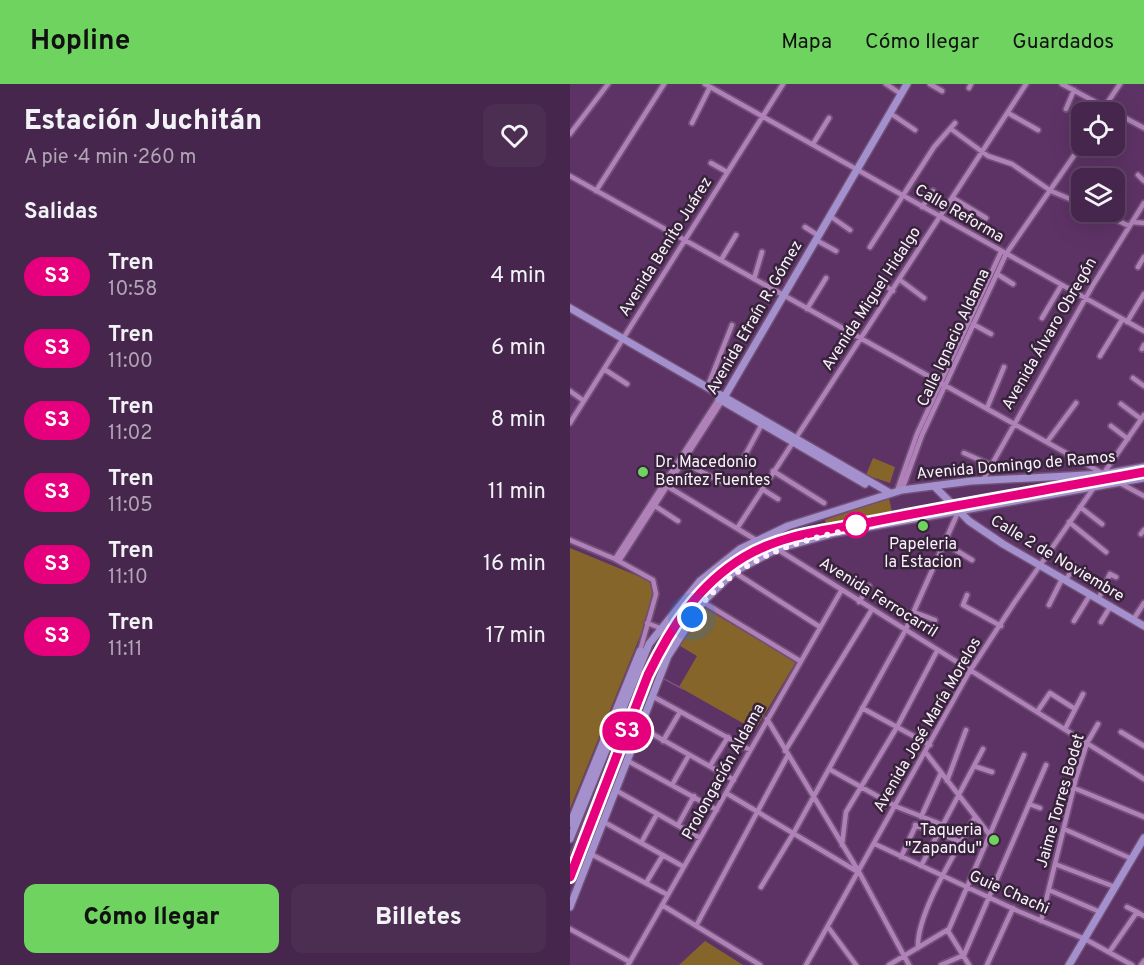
<!DOCTYPE html>
<html lang="es">
<head>
<meta charset="utf-8">
<style>
	:root { --surface:#46264c; --page:#4d2e53; --text:#f1f3f6; --muted:#b0a5b5; --line:#5e4364; --accent:#6fd360 }
	body { margin:0; font-family:Overpass,sans-serif; background:var(--page); color:var(--text); height:100vh; display:flex; flex-direction:column; font-size:22px; white-space:nowrap }
	* { box-sizing:border-box; margin:0 }
	p { font-size:20px; color:var(--muted) }
	.icon { flex:none; width:33px; height:33px; fill:none; stroke:currentColor; stroke-width:2; stroke-linecap:round; stroke-linejoin:round }
	.map { position:relative; flex:1; overflow:hidden }
	.details { display:flex; flex-direction:column; background:var(--surface); width:570px }
	.details>* { flex:none }
	.badge { padding:0 12px; border-radius:20px; font-size:21px; line-height:39px }
	.tools { position:absolute; left:501px; top:18px; display:grid; gap:12px }
	.tools a { display:grid; place-items:center; width:54px; height:54px; border-radius:12px; background:var(--surface); box-shadow:0 6px 24px #0002,0 0 0 2px var(--line); font-size:30px }
	.you { position:absolute; width:30px; height:30px; margin:-15px; border:4px solid #fff; border-radius:50%; background:#1a73e8; box-shadow:0 0 0 9px #1a73e833 }
	.map>.badge { position:absolute; translate:-50% -50%; box-shadow:0 0 0 3px #fff }
	h2 { padding:0 24px; font-size:22px; line-height:54px }
	.round { display:grid; place-items:center; flex:none; width:63px; height:63px; border-radius:12px; background:var(--page) }
	.head { display:flex; align-items:center; justify-content:space-between; height:102px; padding:0 24px }
	h1 { font-size:28px; font-weight:800; line-height:45px }
	.button { display:flex; gap:12px; margin-top:auto; padding:12px 24px }
	.button a { flex:1; height:69px; border-radius:12px; background:var(--accent); color:#111; font-size:24px; font-weight:800; line-height:69px; text-align:center }
	.button a+a { background:var(--page); color:var(--text) }
	ul { padding:0; list-style:none }
	li { display:flex; align-items:center; gap:18px; height:72px; padding:0 24px }
	li div { flex:1 }
	li b { display:block; font-size:22px }
	li em { font-style:normal }
	li .badge { min-width:66px; font-weight:700; text-align:center }
	header { display:flex; align-items:center; gap:36px; box-sizing:border-box; height:84px; padding:0 30px; background:var(--accent); color:#111 }
	header strong { font-size:28px }
	nav { display:flex; gap:33px; margin-inline-start:auto; font-size:21px }
	main { display:flex; flex:1; min-height:0 }
	.map>svg:first-child { display:block }
	.green { fill:#856529 }
	.lines { fill:none; stroke-linecap:round; stroke-linejoin:round }
	.stream { stroke:#7a5081; stroke-width:1.5 }
	.street-casing { stroke:#715077; stroke-width:8 }
	.secondary-casing { stroke:#715077; stroke-width:10 }
	.street { stroke:#af81b8; stroke-width:4.5 }
	.secondary { stroke:#a490cc; stroke-width:7 }
	.rail-casing { stroke:#ac92b1; stroke-width:4 }
	.rail { stroke:#37243b; stroke-width:1.5; stroke-dasharray:4.5; stroke-linecap:butt }
	.line-casing { stroke:#fff; stroke-width:14 }
	.line { stroke:#e6007e; stroke-width:9 }
	.walk { stroke:#fbf1fd; stroke-width:6; stroke-dasharray:0 10.8 }
	.poi-dot { fill:#6fd360; stroke:#37243b; stroke-width:2 }
	.stop-dot { fill:#fff; stroke:#e6007e; stroke-width:3 }
	.labels { text-anchor:middle; dominant-baseline:central; stroke-width:5; stroke-linejoin:round; paint-order:stroke }
	.street-label { font-size:16px; fill:#fbf1fd; stroke:#37243b }
	.poi-label { font-size:16px; fill:#fbf1fd; stroke:#37243b; text-anchor:start }
</style>
</head>
<body>
<header>
<strong>Hopline</strong>
<nav><a>Mapa</a><a>Cómo llegar</a><a>Guardados</a></nav>
</header>
<main>
<section class="details">
<div class="head"><div><h1>Estación Juchitán</h1><p>A pie · 4 min · 260 m</p></div><a class="round"><svg class="icon" aria-label="heart" viewBox="0 0 24 24"><path d="M12 20l-8-8c-3-5 5-10 8-4 3-6 11-1 8 4z"/></svg></a></div>
<h2>Salidas</h2>
<ul>
<li><span class="badge" style="background:#e6007e;color:#fff">S3</span><div><b>Tren</b><p>10:58</p></div><em>4 min</em></li>
<li><span class="badge" style="background:#e6007e;color:#fff">S3</span><div><b>Tren</b><p>11:00</p></div><em>6 min</em></li>
<li><span class="badge" style="background:#e6007e;color:#fff">S3</span><div><b>Tren</b><p>11:02</p></div><em>8 min</em></li>
<li><span class="badge" style="background:#e6007e;color:#fff">S3</span><div><b>Tren</b><p>11:05</p></div><em>11 min</em></li>
<li><span class="badge" style="background:#e6007e;color:#fff">S3</span><div><b>Tren</b><p>11:10</p></div><em>16 min</em></li>
<li><span class="badge" style="background:#e6007e;color:#fff">S3</span><div><b>Tren</b><p>11:11</p></div><em>17 min</em></li>
</ul>
<div class="button"><a>Cómo llegar</a><a>Billetes</a></div>
</section>
<div class="map">
<svg width="574" height="881" viewBox="0 0 574 881">
	<rect width="100%" height="100%" fill="#5d3365"/>
	<path class="green" d="M303 374 325 383 320 399 296 391Z
		M319 414 322 428 256 442 255 436Z
		M0 464 80 497 83 512 73 545 0 725Z
		M133 523 226 578 185 646 109 603 127 572 110 562Z
		M135 857 173 881H109Z"/>
	<g class="lines">
		<path class="stream" d="M94 595 113 605
			M51 673 54 674
			M0 770 87 560"/>
		<defs>
			<path id="street" d="M135 0 574 247
				M316 0 331 10
				M360 0 372 7
				M492 0 574 44
				M399 4 401 0
				M496 25 504 6
				M531 28 550 0
				M320 29 345 46
				M438 29 468 46
				M122 39 140 3
				M381 45 418 72 442 80 481 107 512 120
				M0 50 38 0
				M243 60 259 34
				M141 79 157 88
				M568 91 574 97
				M0 92 532 389
				M26 107 94 0
				M383 114 416 134
				M352 123 363 107
				M530 128 559 142
				M260 132 280 146
				M562 138 574 139
				M235 143 249 152
				M246 156 266 167
				M300 163 364 63 385 39
				M151 176 166 151
				M568 183 574 173
				M427 190 443 200
				M184 195 192 168
				M330 196 354 214
				M311 199 323 207
				M237 225 256 194
				M472 234 491 202
				M557 238 574 210
				M403 240 421 250
				M572 265 574 261
				M530 272 552 236
				M34 285 57 300
				M563 294 574 302
				M137 304 162 241
				M0 307 14 317
				M551 320 571 335
				M417 324 434 283
				M0 339 213 0
				M541 342 558 355
				M477 358 506 319
				M394 369 421 381
				M172 377 192 340
				M114 379 152 398
				M203 387 254 419
				M413 396 523 201 574 119
				M550 399 574 412
				M97 402 186 456
				M192 405 208 415
				M332 406 352 351 436 170 512 60
				M327 407 347 350 431 168
				M85 422 108 437
				M510 423 532 440
				M499 438 536 468
				M168 443 456 0
				M571 450 574 446
				M0 456 45 475 83 496 86 510 70 567
				M374 459 402 476
				M207 465 574 695
				M45 475 150 313
				M49 477 152 317
				M164 488 250 543
				M495 497 505 482
				M397 511 393 521 431 542
				M528 516 540 490 546 493
				M133 518 230 577
				M289 518 299 502
				M479 521 492 495
				M344 528 365 536
				M563 536 574 519
				M504 537 520 511
				M531 538 540 523
				M77 539 90 544
				M82 612 180 666
				M292 624 360 661
				M467 628 480 609 505 625
				M197 635 289 788 339 881
				M70 643 164 696
				M495 645 513 610
				M551 648 574 662
				M93 657 110 628
				M215 667 301 527
				M356 669 419 750
				M58 677 147 726
				M140 682 158 653
				M404 682 422 688
				M259 685 325 722 373 741
				M377 697 396 646
				M102 701 119 671
				M504 704 574 733
				M47 707 130 754
				M156 709 288 788
				M459 720 470 724
				M351 733 371 689
				M34 738 114 783
				M108 741 124 712
				M345 741 391 758
				M494 745 562 775
				M71 759 87 730
				M305 760 448 827 515 855 562 881
				M272 761 276 728 327 643 367 567
				M21 770 98 811
				M331 773 346 741
				M485 780 545 803
				M351 782 413 665
				M76 799 93 771
				M191 803 223 750 335 547 389 426
				M479 806 530 828
				M92 821 190 881
				M557 823 567 828
				M471 837 506 694 517 659 528 640
				M126 842 218 671
				M258 843 286 881
				M0 845 60 878
				M378 847 399 881
				M348 864C346 829 388 765 405 733
				M540 867 567 828 574 832
				M58 881 271 507
				M236 881 398 590 444 519 574 331
				M319 881 379 845 454 671
				M371 881 394 871 476 681
				M417 881 443 824
				M571 881 574 877"/>
			<path id="secondary" d="M0 224 320 409
				M149 315 295 400
				M152 317 337 0
				M364 402 399 437 433 460 574 542
				M0 740 70 567 75 569
				M0 755 79 560 130 497 170 465 218 442 332 406 401 397 534 390 574 383
				M0 823 98 572 133 518 164 488 207 465 265 449 574 394
				M499 881 574 754"/>
		</defs>
		<use href="#street" class="street-casing"/>
		<use href="#secondary" class="secondary-casing"/>
		<use href="#street" class="street"/>
		<use href="#secondary" class="secondary"/>
		<defs>
			<path id="rail" d="M0 793 78 591C109 526 142 483 211 455L574 388"/>
		</defs>
		<use href="#rail" class="rail-casing"/>
		<use href="#rail" class="rail"/>
	</g>
	<g class="lines">
		<defs>
			<path id="line" d="M0 793 78 591C101 543 128 501 174 473 212 450 258 446 301 438 391 420 483 405 574 388"/>
		</defs>
		<use href="#line" class="line-casing"/>
		<use href="#line" class="line"/>
		<path class="walk" d="M122 533C161 478 219 458 283 445L286 441"/>
	</g>
	<g class="poi-dot">
		<circle cx="73" cy="388" r="6"/>
		<circle cx="353" cy="442" r="6"/>
		<circle cx="424" cy="756" r="6"/>
	</g>
	<circle class="stop-dot" cx="286" cy="441" r="12"/>
	<g class="labels">
		<g class="street-label">
			<text transform="translate(389 130) rotate(30)">Calle Reforma</text>
			<text transform="translate(96 163) rotate(-58)">Avenida Benito Juárez</text>
			<text transform="translate(302 215) rotate(-57)">Avenida Miguel Hidalgo</text>
			<text transform="translate(185 234) rotate(-60)">Avenida Efraín R. Gómez</text>
			<text transform="translate(480 250) rotate(-60)">Avenida Álvaro Obregón</text>
			<text transform="translate(384 254) rotate(-65)">Calle Ignacio Aldama</text>
			<text transform="translate(446 382) rotate(-5)">Avenida Domingo de Ramos</text>
			<text transform="translate(487 475) rotate(31)">Calle 2 de Noviembre</text>
			<text transform="translate(308 514) rotate(32)">Avenida Ferrocarril</text>
			<text transform="translate(358 641) rotate(-60)">Avenida José María Morelos</text>
			<text transform="translate(154 688) rotate(-61)">Prolongación Aldama</text>
			<text transform="translate(491 717) rotate(-74)">Jaime Torres Bodet</text>
			<text transform="translate(439 809) rotate(24)">Guie Chachi</text>
		</g>
		<g class="poi-label">
			<text x="85" y="379">Dr. Macedonio<tspan x="85" dy="18">Benítez Fuentes</tspan></text>
			<text x="353" y="461" text-anchor="middle">Papeleria<tspan x="353" dy="18">la Estacion</tspan></text>
			<text x="412" y="747" text-anchor="end">Taqueria<tspan x="412" dy="18">"Zapandu"</tspan></text>
		</g>
	</g>
</svg>
<div class="tools">
<a><svg class="icon" aria-label="locate" viewBox="0 0 24 24"><circle cx="12" cy="12" r="6"/><path d="M12 2v4M12 18v4M2 12h4M18 12h4"/></svg></a>
<a><svg class="icon" aria-label="layers" viewBox="0 0 24 24"><path d="M12 4l9 5-9 5-9-5zM3 14l9 5 9-5"/></svg></a>
</div>
<div class="you" style="left:122px;top:533px"></div>
<b class="badge" style="left:57px;top:647px;background:#e6007e;color:#fff">S3</b>
</div>
</main>
</body>
</html>
